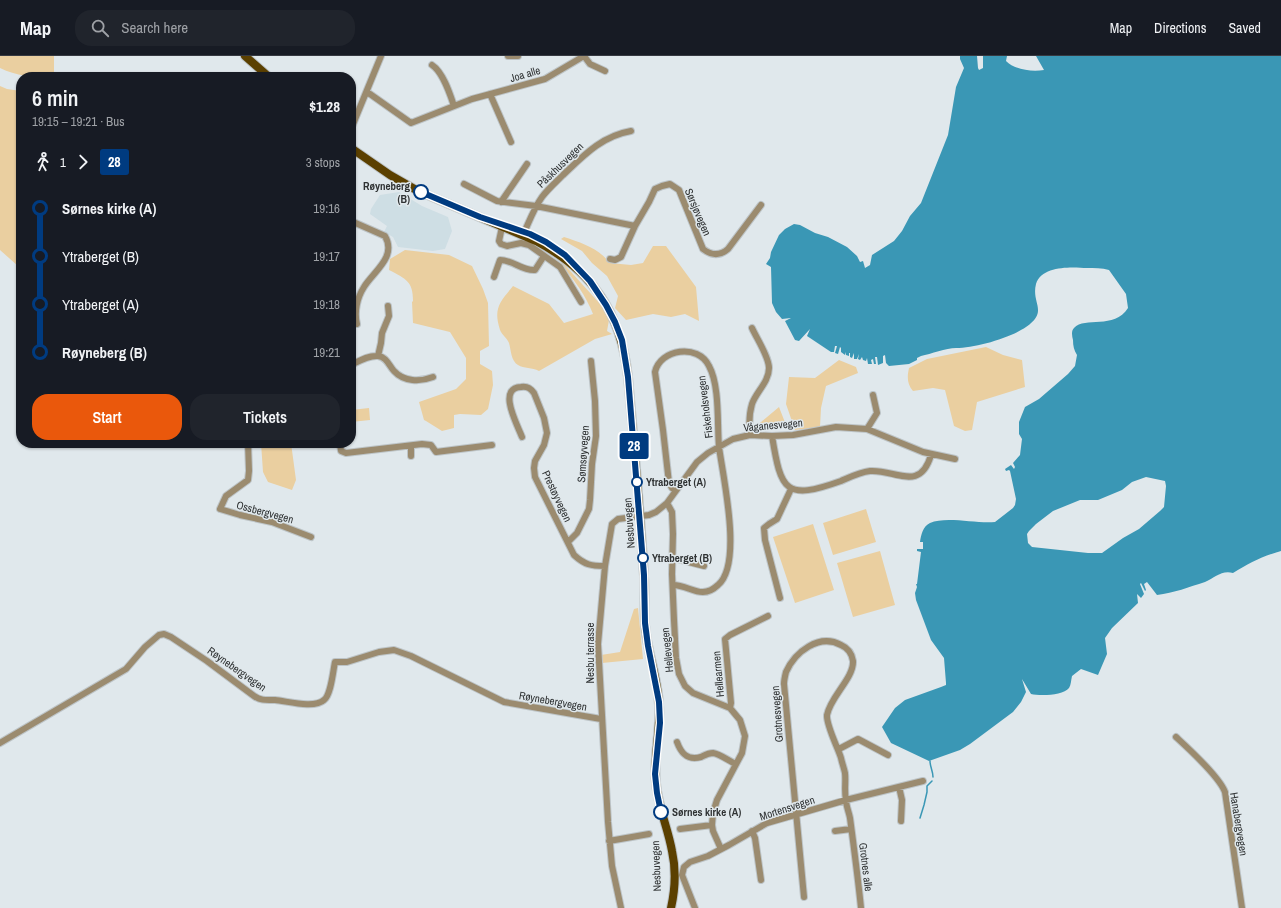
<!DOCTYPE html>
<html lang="en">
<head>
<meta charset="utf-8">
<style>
	:root { --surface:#171b24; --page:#20242c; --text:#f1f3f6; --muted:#9ea1a6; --line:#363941; --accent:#ea580c }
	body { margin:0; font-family:"Archivo Narrow",sans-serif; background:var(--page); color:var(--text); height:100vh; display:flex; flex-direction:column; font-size:15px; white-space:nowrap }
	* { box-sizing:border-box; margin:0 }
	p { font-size:13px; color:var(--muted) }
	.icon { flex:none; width:22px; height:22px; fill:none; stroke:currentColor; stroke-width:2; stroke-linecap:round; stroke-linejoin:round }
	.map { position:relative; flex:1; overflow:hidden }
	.panel { position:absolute; left:16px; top:16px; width:340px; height:376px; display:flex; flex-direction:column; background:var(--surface); border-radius:16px; box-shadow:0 1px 3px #0004 }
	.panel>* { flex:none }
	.badge { padding:0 8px; border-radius:3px; font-size:14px; line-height:26px }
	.map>.badge { position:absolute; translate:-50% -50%; box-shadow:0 0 0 2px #fff }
	.legs { display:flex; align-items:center; gap:6px; height:44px; padding:0 16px; font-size:13px }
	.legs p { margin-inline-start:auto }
	.head { display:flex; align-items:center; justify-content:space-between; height:68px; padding:0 16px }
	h1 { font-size:22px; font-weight:600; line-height:30px }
	.primary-button { display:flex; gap:8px; margin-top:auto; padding:8px 16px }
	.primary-button a { flex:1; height:46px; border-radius:16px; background:var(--accent); color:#fff; font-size:16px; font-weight:600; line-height:46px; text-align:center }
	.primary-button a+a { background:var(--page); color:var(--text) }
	ul { padding:0 16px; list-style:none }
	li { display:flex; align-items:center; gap:14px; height:48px; font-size:15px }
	li i { display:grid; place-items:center; width:6px; height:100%; margin:0 5px; background:currentColor }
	li i::after { content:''; width:10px; height:10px; margin:-5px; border:3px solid; border-radius:50%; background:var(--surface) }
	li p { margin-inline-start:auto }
	li:first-child i { background:linear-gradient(#0000 50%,currentColor 0) }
	li:last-child i { background:linear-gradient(currentColor 50%,#0000 0) }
	header { display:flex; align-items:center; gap:24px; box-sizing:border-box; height:56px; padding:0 20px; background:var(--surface); border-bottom:1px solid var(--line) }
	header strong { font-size:19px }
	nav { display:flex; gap:22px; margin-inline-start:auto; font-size:14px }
	.search { width:280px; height:36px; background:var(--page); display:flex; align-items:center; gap:10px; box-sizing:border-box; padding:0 14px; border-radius:16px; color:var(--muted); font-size:15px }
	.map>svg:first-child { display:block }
	.built { fill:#cedee4 }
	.green { fill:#eacfa0 }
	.water { fill:#3a97b5; fill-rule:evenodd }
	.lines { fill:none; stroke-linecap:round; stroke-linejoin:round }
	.stream { stroke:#3a97b5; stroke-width:1.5 }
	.minor-casing { stroke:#bdc4c7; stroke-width:8 }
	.major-casing { stroke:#bdc4c7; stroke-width:10 }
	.minor { stroke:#9b8b6f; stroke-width:6 }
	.major { stroke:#5b4000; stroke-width:8 }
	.line-1-casing { stroke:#fff; stroke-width:9 }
	.line-1 { stroke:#003b80; stroke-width:6 }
	.stop-1-dot { fill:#fff; stroke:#003b80; stroke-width:2 }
	.labels { text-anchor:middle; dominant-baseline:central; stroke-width:3; stroke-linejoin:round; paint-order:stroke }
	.street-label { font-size:11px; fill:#2f3233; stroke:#e0e8ec }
	.stop-label { font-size:11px; font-weight:bold; fill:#2f3233; stroke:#e0e8ec; text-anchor:start }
</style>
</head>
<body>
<header>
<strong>Map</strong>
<div class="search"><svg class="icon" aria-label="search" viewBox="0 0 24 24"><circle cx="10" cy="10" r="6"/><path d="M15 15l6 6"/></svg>Search here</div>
<nav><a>Map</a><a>Directions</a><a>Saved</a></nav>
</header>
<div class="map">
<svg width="1281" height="852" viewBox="0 0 1281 852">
	<rect width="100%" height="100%" fill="#e0e8ec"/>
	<path class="built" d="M399 136 422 150 448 161 452 175 445 193 433 195 398 191 393 181 384 176 387 170 370 158 371 153 380 139Z"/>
	<path class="green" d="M0 0H54V17H73L77 21C51 21 24 24 0 12Z
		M0 30 7 33 21 35V219L18 210 0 194Z
		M564 181C582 187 598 192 610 207L631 209 643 207 653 190H666L696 231 699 265 685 258 671 261 653 258 626 264 615 252 618 240 607 220 592 207 582 195 561 183Z
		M405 194 449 199 472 210 483 233 488 247 489 290 480 295V308L492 315 493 329 488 353 481 359 460 358 454 359V372L442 375 426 365 424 364 419 346 456 333 466 323V302L450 276 413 267 412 246 413 245C413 225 406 223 389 214L390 203Z
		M562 206 602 250 609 264 607 275 612 278 595 283 539 315C532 311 524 313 518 309 511 305 511 294 509 287 507 282 502 279 500 274 493 252 500 246 513 230L549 248 564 267 593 258C586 240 574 223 561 209Z
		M986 291 1003 299 1022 304 1025 331 977 346 972 374 965 375 954 370 945 334 933 332 913 335C907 328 907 321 909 312L927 303Z
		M839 304 856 311 858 317 826 330 821 352 820 371 795 374 786 348 789 321 815 322Z
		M779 351 786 369 768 374 755 371Z
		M369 352 370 364 351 366V354Z
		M261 387H291L296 424 292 434 268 426 263 416Z
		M866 453 876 486 833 499 823 467Z
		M813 468 834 534 795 547 773 481Z
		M880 495 895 549 853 561 837 507Z
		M638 552 643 603 602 607 601 599 620 596 634 553Z"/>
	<path class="water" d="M960 0H977L978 12 979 14 983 12V0H1007L1006 5C1015 14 1032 16 1044 14L1036 0H1281V495C1263 500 1249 507 1233 517 1221 514 1215 522 1205 526 1189 531 1174 537 1157 539L1147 526 1144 528 1146 534 1145 535 1141 527 1140 528 1144 538 1141 542 1137 538 1138 547 1112 572 1105 582 1107 598 1098 619 1081 613 1072 620C1071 624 1071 629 1069 632 1063 640 1039 640 1031 638L1022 623 1026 636 1021 646 1013 656 970 688 960 694 929 705 891 687 882 671 895 652 905 644 941 631 946 629V627L944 602 931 584 916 544 915 537 917 531 916 528H917L921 496 917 495V493H923V486H920C921 479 923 470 930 467 946 460 977 468 995 466L1013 452 1015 449 1016 443 1010 415 1009 414 1006 415 1005 413 1011 409 1014 413 1015 411 1013 407 1020 399 1022 383 1019 378V366L1025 351 1039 343 1068 318 1075 310 1077 299C1074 294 1073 290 1073 284 1072 280 1071 275 1074 272 1085 260 1114 274 1128 252L1126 238 1109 214C1102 212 1094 212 1087 212 1072 211 1042 209 1036 228 1031 248 1049 255 1026 271 1010 282 975 292 956 292 946 292 931 298 921 300L917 302V304L909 308 889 310 886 307 885 299 883 300V307L878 309 877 301H875L876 308H874L873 303 871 304 872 308H868L867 302 866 305 863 304 862 301 860 304 858 303 859 298 857 303H854V297L852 302 850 301V297H849V300L846 299 845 296V299L841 296V292L840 291 838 298 835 297 837 290H835L834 296H831L807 280 810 273 799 285 795 284 785 265 791 262 782 263 776 256 772 247 771 211 766 208 770 202 771 196 779 179 785 173 794 168 800 169 815 177 828 181 847 191 857 200 860 206 863 205 865 212 870 209 872 199 894 185 902 175 910 160 921 147 948 79 956 31 964 12 960 3ZM1146 421 1165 425 1166 430 1164 451 1160 455 1139 473 1123 482 1102 497H1088L1032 491 1028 487 1027 478 1029 475 1036 468 1053 455 1080 444H1098L1122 434 1132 426Z"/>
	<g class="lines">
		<path class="stream" d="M930 705C930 711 933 715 933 721
			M920 762 924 749 927 736V730L932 725"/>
		<defs>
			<path id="minor" d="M508 0H518
				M584 0 590 8 605 15
				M432 9C443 16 450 38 454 50
				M366 37 370 38 411 67 472 43 545 23 584 0
				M490 38 511 86
				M351 73 381 0
				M464 128 497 145 536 150 635 170 649 146 655 133 662 130 670 128 679 134 703 193C712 200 720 200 728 193L761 149
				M501 146 527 108
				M351 165 385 180C397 201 374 215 364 231 357 242 354 256 357 268
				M502 171 499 185 501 188 507 190 521 187 529 189 560 211 581 246
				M523 179C529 166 534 152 542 141 548 133 556 126 563 119 584 99 602 80 631 75
				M610 203 615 204 621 201 635 170
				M494 221 500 204C513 204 522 215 535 214L544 200
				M378 300 381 287 382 277 389 260 388 250
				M351 309C359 305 369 299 378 300 387 301 389 310 394 315 404 326 420 326 433 321
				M867 373 877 357 873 339
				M750 379C749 369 749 358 752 348 756 336 769 326 769 312 769 301 757 283 752 272
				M772 380C781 435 785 445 841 425 850 421 860 416 870 415 895 413 920 437 931 399
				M522 381C517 368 497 332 521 331 528 330 531 333 534 337L544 362 547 377 544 389 535 405 534 412 535 421 574 499C585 509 591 510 605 510
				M248 387 249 415 248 424 226 440 220 453 240 459 272 466 311 481
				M340 387 341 395 346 397 422 388 431 389 436 396 492 389
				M411 390V400
				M667 447 672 456 673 478 672 518 674 564 676 602 679 618 685 630 693 637 730 652 740 664 745 680 742 697 717 744 713 757 712 769 713 775 721 793
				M568 486 577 477 589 453 590 444 592 408 596 380 595 345 591 305
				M673 502 704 510
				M673 529C690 529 701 545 718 529 743 508 723 421 719 391 717 368 720 330 709 310 698 287 660 293 655 316L663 374 669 427 672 432 675 434
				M780 542 765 484 764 472 769 468 777 463 791 433
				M730 652 731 647 725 583 730 579 768 560
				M1176 681C1189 693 1219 720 1225 736L1242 852
				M677 686C681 697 687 705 701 701 705 699 708 697 713 697 720 698 729 705 736 708
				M0 687 126 613 145 591 159 579 164 578 171 581 207 605 254 640C261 645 267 644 275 644 287 645 314 653 324 644 331 639 333 615 335 606H347L379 596 394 594 411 600 504 646 601 663
				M839 693 858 683 888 699
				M899 731 902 744 901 765
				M680 773 712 769
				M752 775 755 782 761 824
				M835 775 851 773
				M609 785 649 778
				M804 841 784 628C784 624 785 620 786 616 795 596 819 577 841 589 848 592 852 598 853 605 854 622 830 641 827 659 826 669 838 692 841 702 842 707 844 712 845 717 846 726 844 735 846 744 846 750 849 756 850 762 854 792 858 822 861 852
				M621 852 612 810 608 766 598 588 605 510 612 468 618 463 649 459 656 456 667 447 697 406 708 397 733 383 750 379 772 380 793 379 836 371 867 373 923 396 955 403
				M695 852 682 819 684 811 690 806 708 800 729 789 767 767 846 744 923 725"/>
			<path id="major" d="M245 0 269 21
				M351 92 390 119 418 135 536 185C593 215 621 257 628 321 634 387 640 454 644 520 645 536 644 553 645 569 647 596 658 622 659 649 661 675 653 701 656 727 658 751 668 772 672 795 676 813 675 834 671 852"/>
		</defs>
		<use href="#minor" class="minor-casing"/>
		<use href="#major" class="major-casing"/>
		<use href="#minor" class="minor"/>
		<use href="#major" class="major"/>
	</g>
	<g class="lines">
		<defs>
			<path id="line-1" d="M421 136 480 161 530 178 546 186 565 199 590 225 606 249 615 266 622 284 628 321 644 519 645 567 648 590 659 646 660 667 655 718 657 737 661 756"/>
		</defs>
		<use href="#line-1" class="line-1-casing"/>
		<use href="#line-1" class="line-1"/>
	</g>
	<g class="stop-1-dot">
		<circle cx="421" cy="136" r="7"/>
		<circle cx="637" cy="426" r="5"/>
		<circle cx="643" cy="502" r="5"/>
		<circle cx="661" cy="756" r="7"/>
	</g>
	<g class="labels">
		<g class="street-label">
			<text transform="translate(525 18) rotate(-16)">Joa alle</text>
			<text transform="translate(560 109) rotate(-44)">Påskhusvegen</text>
			<text transform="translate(698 156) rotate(67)">Sørsjøvegen</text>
			<text transform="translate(705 351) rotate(-97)">Fiskeholsvegen</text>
			<text transform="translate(773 369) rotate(-5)">Våganesvegen</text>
			<text transform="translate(583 398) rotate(-86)">Sømsøyvegen</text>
			<text transform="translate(557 440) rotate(65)">Prestøyvegen</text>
			<text transform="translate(265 456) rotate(15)">Ossbergvegen</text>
			<text transform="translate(629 467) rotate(-94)">Nesbuvegen</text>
			<text transform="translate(667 594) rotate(-96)">Hellevegen</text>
			<text transform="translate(590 597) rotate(-90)">Nesbu terrasse</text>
			<text transform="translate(237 613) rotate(35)">Røynebergvegen</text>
			<text transform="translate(718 618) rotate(-95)">Hellearmen</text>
			<text transform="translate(553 645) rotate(10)">Røynebergvegen</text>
			<text transform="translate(777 658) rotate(-94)">Grotnesvegen</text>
			<text transform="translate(787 752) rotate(-18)">Mortensvegen</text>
			<text transform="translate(1239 768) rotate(81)">Hanabergvegen</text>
			<text transform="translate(656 810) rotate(-92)">Nesbuvegen</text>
			<text transform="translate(866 811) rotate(83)">Grotnes alle</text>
		</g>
		<g class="stop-label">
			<text x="410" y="130" text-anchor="end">Røyneberg<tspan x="410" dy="13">(B)</tspan></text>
			<text x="646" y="426">Ytraberget (A)</text>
			<text x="652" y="502">Ytraberget (B)</text>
			<text x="672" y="756">Sørnes kirke (A)</text>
		</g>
	</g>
</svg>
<b class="badge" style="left:634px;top:390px;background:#003b80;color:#fff">28</b>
<section class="panel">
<div class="head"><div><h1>6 min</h1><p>19:15 – 19:21 · Bus</p></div><b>$1.28</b></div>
<div class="legs"><svg class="icon" aria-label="walk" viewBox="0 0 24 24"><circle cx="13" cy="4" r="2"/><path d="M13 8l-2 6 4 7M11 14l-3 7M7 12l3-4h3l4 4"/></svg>1<svg class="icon" aria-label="forward" viewBox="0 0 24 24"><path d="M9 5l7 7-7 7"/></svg><b class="badge" style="background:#003b80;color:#fff">28</b><p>3 stops</p></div>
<ul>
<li><i style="color:#003b80"></i><b>Sørnes kirke (A)</b><p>19:16</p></li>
<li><i style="color:#003b80"></i><span>Ytraberget (B)</span><p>19:17</p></li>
<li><i style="color:#003b80"></i><span>Ytraberget (A)</span><p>19:18</p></li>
<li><i style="color:#003b80"></i><b>Røyneberg (B)</b><p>19:21</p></li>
</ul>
<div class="primary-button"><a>Start</a><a>Tickets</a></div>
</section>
</div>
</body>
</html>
